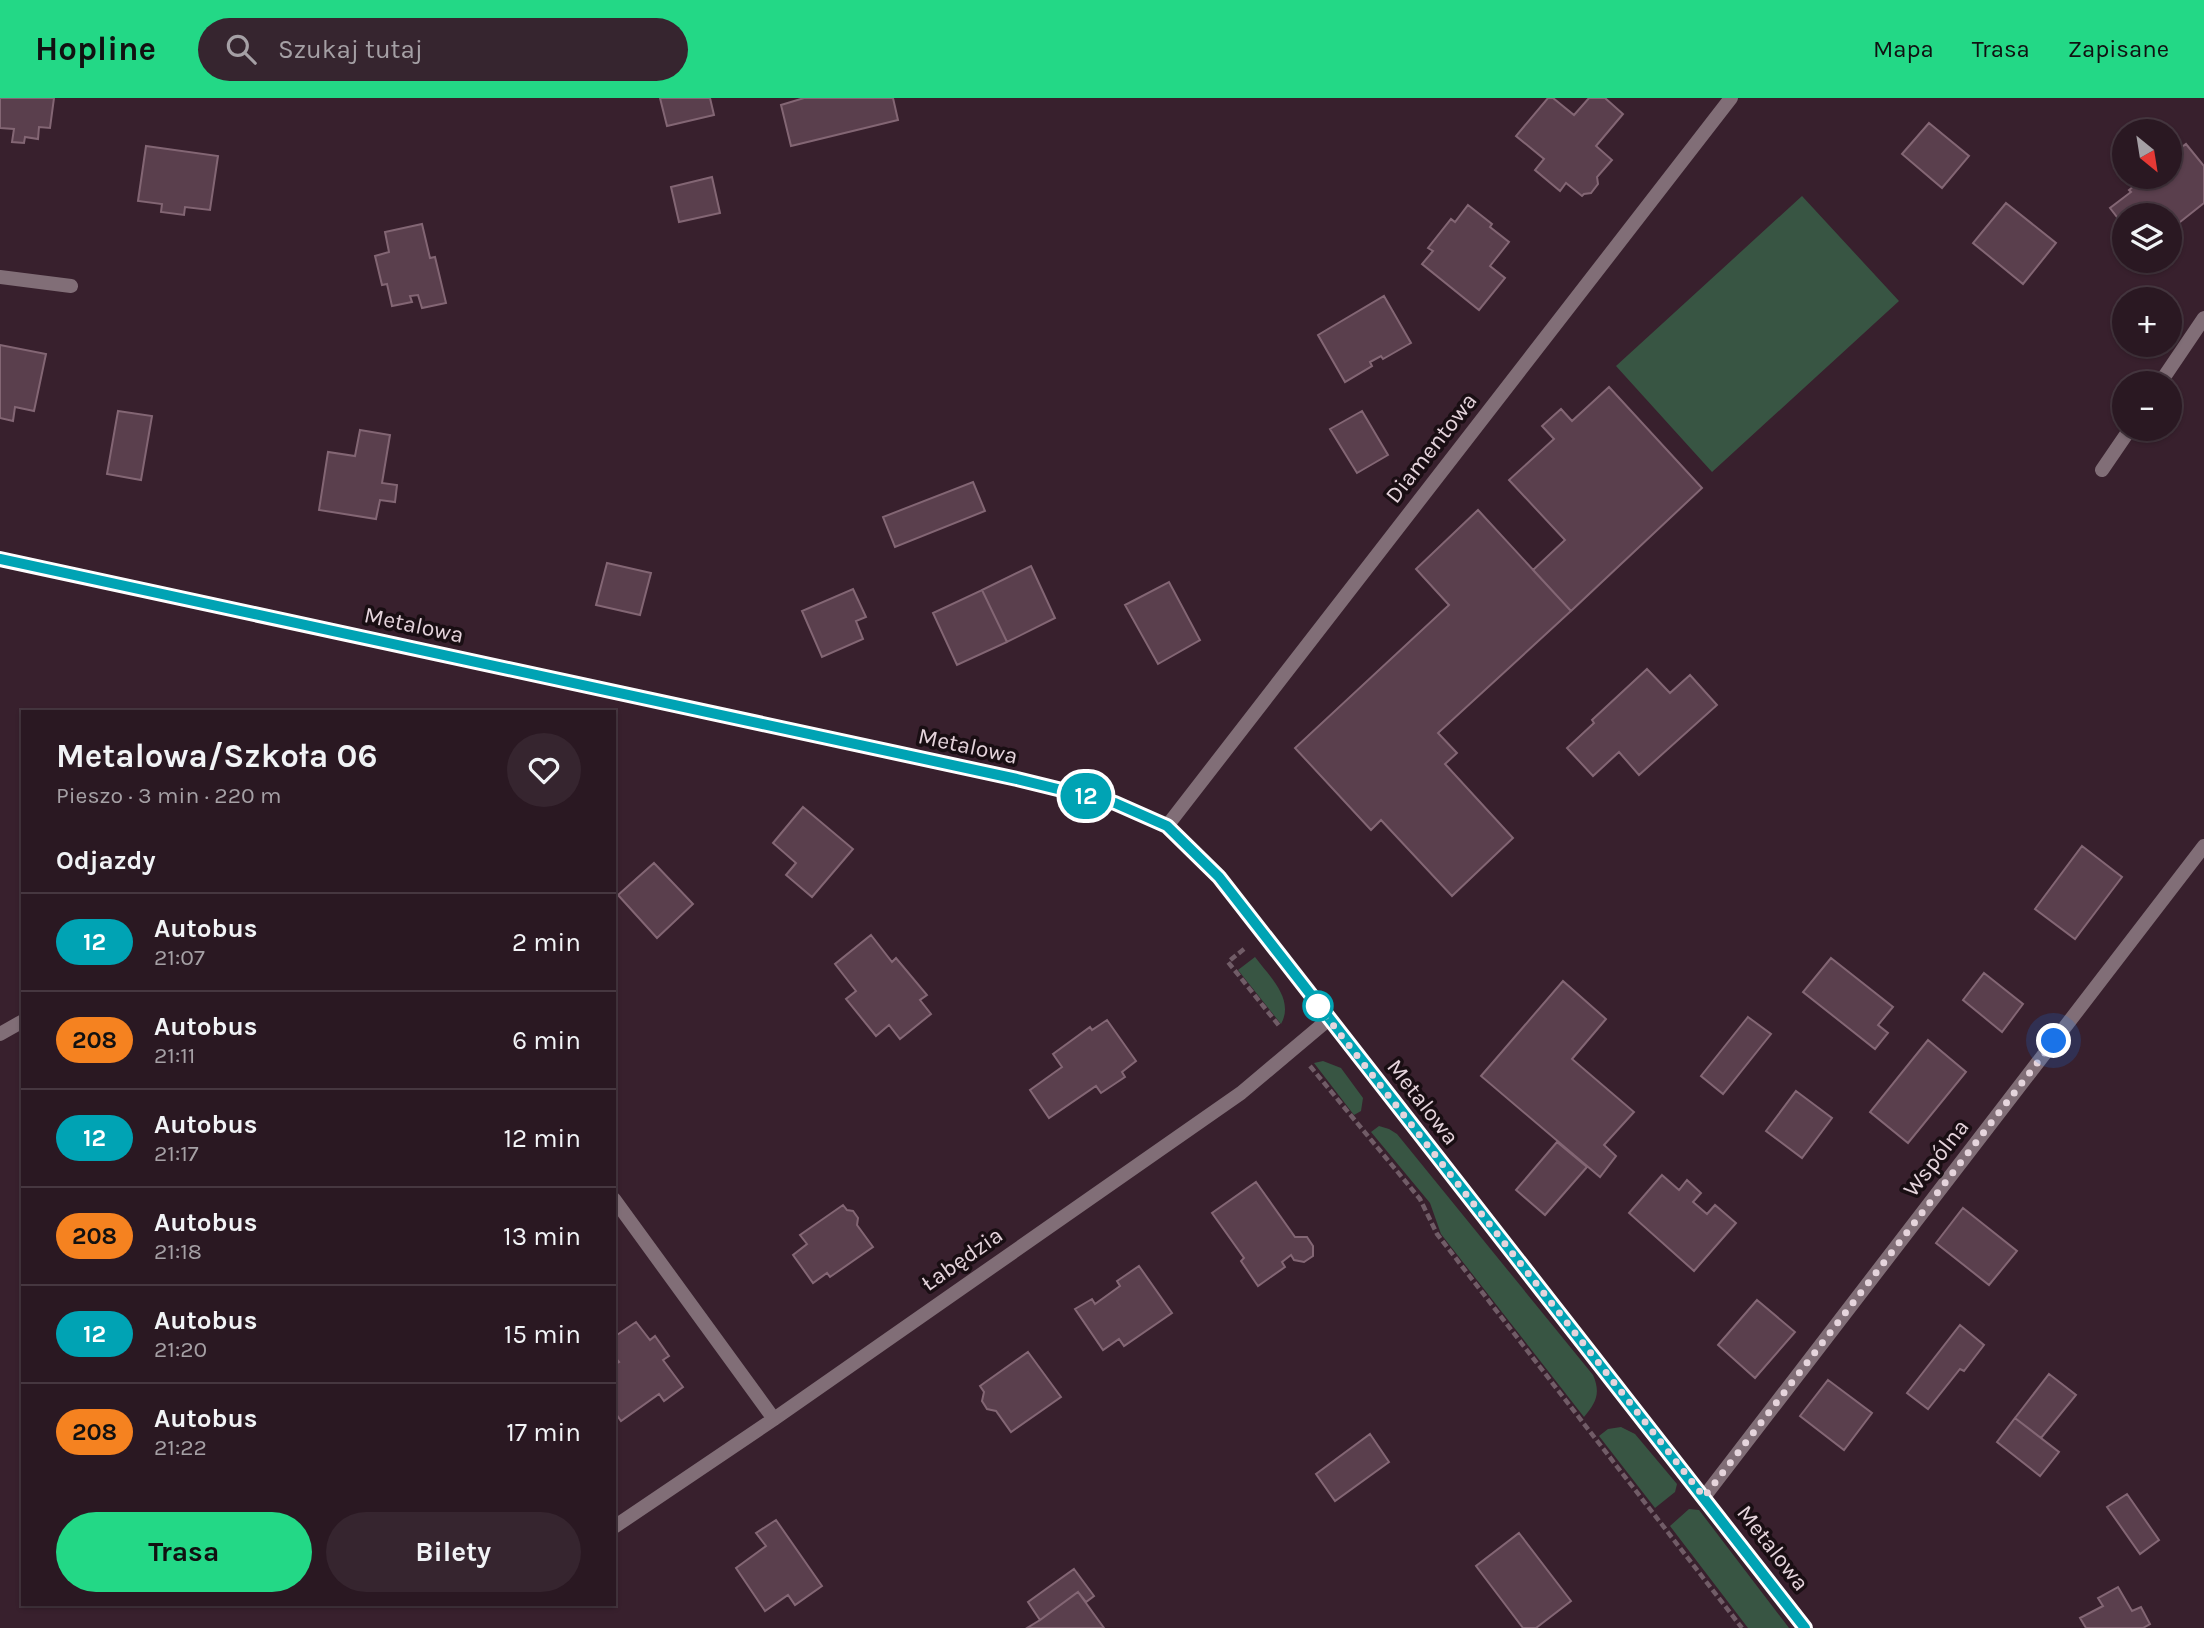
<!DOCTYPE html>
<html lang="pl">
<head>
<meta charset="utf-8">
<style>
	:root { --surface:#2a1822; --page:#36252f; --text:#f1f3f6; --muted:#a5a0a5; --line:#463740; --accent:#23d886 }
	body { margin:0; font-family:Karla,sans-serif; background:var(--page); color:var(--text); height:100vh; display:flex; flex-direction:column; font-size:26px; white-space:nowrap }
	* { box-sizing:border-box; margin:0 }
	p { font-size:23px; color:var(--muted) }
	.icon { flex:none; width:38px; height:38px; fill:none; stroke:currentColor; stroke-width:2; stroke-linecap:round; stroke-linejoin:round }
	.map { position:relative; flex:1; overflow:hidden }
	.panel { position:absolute; left:21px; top:612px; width:595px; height:896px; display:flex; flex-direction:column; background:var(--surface); border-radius:0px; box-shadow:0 2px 5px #0004,0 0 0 2px var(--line) }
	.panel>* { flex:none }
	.badge { padding:0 14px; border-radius:23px; font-size:24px; line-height:46px }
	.needle { width:46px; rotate:150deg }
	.controls { position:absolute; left:2112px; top:21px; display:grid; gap:14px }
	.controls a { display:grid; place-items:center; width:70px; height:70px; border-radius:50%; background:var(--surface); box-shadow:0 2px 5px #0004,0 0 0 2px var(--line); font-size:35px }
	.you { position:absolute; width:35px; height:35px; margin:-18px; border:5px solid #fff; border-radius:50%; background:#1a73e8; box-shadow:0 0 0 10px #1a73e833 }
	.map>.badge { position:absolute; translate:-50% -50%; box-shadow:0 0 0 4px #fff }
	h2 { padding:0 35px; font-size:26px; line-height:63px }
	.round { display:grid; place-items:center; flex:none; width:74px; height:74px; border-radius:37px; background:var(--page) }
	.summary { display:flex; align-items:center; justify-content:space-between; height:119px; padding:0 35px }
	h1 { font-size:33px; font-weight:700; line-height:52px }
	.action { display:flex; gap:14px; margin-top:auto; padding:14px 35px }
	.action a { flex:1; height:80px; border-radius:42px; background:var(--accent); color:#111; font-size:28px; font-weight:700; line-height:80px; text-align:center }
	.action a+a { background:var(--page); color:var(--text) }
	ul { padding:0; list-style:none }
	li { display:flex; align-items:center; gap:21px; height:98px; padding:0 35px; border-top:2px solid var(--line) }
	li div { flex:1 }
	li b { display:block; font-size:26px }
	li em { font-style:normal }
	li .badge { min-width:77px; font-weight:700; text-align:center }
	header { display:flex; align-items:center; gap:42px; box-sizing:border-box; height:98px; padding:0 35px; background:var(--accent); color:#111 }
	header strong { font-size:33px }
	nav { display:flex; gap:38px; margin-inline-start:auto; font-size:24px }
	.search { width:490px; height:63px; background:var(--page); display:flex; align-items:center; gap:18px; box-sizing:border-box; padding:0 24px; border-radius:38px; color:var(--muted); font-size:26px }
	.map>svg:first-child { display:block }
	.green { fill:#385543 }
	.building { fill:#5a3f4d; stroke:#836674; stroke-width:2 }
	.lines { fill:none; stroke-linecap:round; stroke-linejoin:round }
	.path { stroke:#715c67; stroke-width:4.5; stroke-dasharray:7 3.5; stroke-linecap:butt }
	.service { stroke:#816e77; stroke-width:14 }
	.minor { stroke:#816e77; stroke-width:14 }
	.tertiary { stroke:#816e77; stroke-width:14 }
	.line-casing { stroke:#fff; stroke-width:16 }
	.line { stroke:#00a3b4; stroke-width:10 }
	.walk { stroke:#e5d4dc; stroke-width:7; stroke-dasharray:0 12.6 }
	.stop-dot { fill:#fff; stroke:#00a3b4; stroke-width:3.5 }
	.labels { text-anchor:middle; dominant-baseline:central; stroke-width:7; stroke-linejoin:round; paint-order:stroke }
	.street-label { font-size:23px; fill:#e5d4dc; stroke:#190e13 }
</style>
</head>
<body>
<header>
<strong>Hopline</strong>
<div class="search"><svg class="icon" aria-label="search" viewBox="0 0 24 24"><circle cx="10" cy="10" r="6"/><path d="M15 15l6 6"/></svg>Szukaj tutaj</div>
<nav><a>Mapa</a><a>Trasa</a><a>Zapisane</a></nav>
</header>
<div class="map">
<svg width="2204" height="1530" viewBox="0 0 2204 1530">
	<rect width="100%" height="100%" fill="#38202d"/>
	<path class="green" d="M1802 98 1899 203 1712 374 1616 268Z
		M1255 859C1269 878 1295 901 1281 926L1238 872Z
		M1323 963 1341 970 1363 1000 1361 1013 1354 1017 1314 965Z
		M1379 1028 1389 1031 1397 1036 1593 1277C1601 1295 1596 1305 1584 1319L1441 1136 1430 1105 1371 1034Z
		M1621 1329 1635 1336 1677 1386 1675 1394 1655 1410 1599 1338 1608 1331Z
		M1689 1411 1699 1412 1789 1530H1748L1670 1428Z"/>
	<path class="building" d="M0 0H54L50 30 39 29 38 41 25 39 24 45 12 44 14 31 0 30Z
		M660 0H710L714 17 667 28Z
		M804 0H893L898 22 791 48 781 7Z
		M1548 0H1553L1574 17 1589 0H1605L1623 16 1596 48 1612 62 1597 79 1598 86 1591 95 1584 96 1582 98 1566 85 1560 93 1535 72 1544 61 1516 38Z
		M1929 25 1969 58 1942 90 1902 56Z
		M2186 46 2204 68V105L2170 132V117H2124V128L2110 110 2131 94 2129 92 2145 79H2170V58Z
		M146 48 218 58 210 112 185 109 184 117 161 114 162 106 138 103Z
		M712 79 720 115 679 124 671 89Z
		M2006 105 2056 145 2023 186 1973 145Z
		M1468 107 1492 126 1490 129 1509 144 1490 168 1505 180 1479 212 1422 166 1433 153 1428 150 1451 121 1455 124Z
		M422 126 430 160 435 159 446 205 422 210 418 197 410 198 412 204 392 208 387 186 382 187 375 158 389 154 385 134Z
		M1384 198 1411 245 1383 261 1381 258 1370 264 1372 268 1345 284 1318 237Z
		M0 247 46 256 34 313 15 309 13 323 0 320Z
		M1609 289 1702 390 1571 513 1533 472 1565 442 1509 382 1554 341 1542 328 1561 311 1572 323Z
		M118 313 152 318 141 382 107 376Z
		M1362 313 1388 357 1357 375 1330 331Z
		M360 332 390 337 382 385 397 387 395 404 380 402 376 421 319 412 328 354 355 358Z
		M973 384 985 413 895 449 883 419Z
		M1478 412 1571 513 1438 635 1457 655 1445 666 1513 740 1452 798 1381 722 1371 732 1295 650 1449 507 1416 471Z
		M607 465 651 475 640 517 596 507Z
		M1031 468 1055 520 1007 544 982 492Z
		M1169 484 1200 542 1158 566 1125 507Z
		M853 491 866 519 856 523 863 541 822 559 802 513Z
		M982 492 1007 544 957 567 933 515Z
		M1647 571 1670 595 1690 577 1717 607 1639 677 1619 654 1593 678 1567 650 1594 625 1592 622Z
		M803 709 853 751 812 799 786 777 796 765 773 745Z
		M2082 748 2122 779 2075 841 2035 811Z
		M654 765 693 806 657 840 618 797Z
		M871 837 892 864 896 860 927 897 920 902 931 916 900 941 889 927 876 938 846 901 856 893 835 866Z
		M1831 860 1893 909 1878 927 1888 935 1875 951 1803 894Z
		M1984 875 2023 906 2002 934 1963 902Z
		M1563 883 1606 921 1572 961 1634 1014 1604 1047 1616 1058 1600 1079 1481 978Z
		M1748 919 1771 936 1723 996 1701 978Z
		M1107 922 1136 963 1122 974 1125 979 1101 995 1096 988 1049 1020 1030 992 1062 969 1053 956 1090 929 1092 932Z
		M1928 942 1966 974 1908 1045 1870 1014Z
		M1796 993 1832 1020 1802 1060 1766 1033Z
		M1557 1044 1587 1069 1545 1117 1516 1092Z
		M1662 1077 1679 1092 1687 1082 1701 1095 1693 1104 1707 1116 1715 1107 1736 1125 1694 1173 1629 1115Z
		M1256 1084 1295 1139H1307L1313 1148V1158L1304 1164 1294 1162 1291 1157 1282 1164 1285 1169 1258 1188 1241 1163 1244 1160 1212 1115Z
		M843 1107 847 1112 853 1113 858 1120 857 1127 873 1149 830 1179 827 1175 813 1185 793 1157 807 1146 800 1137Z
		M1963 1110 2017 1153 1989 1187 1936 1145Z
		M1139 1168 1172 1215 1124 1248 1119 1241 1103 1252 1075 1211 1092 1201 1095 1206 1120 1188 1117 1183Z
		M1757 1202 1795 1234 1755 1280 1718 1247Z
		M636 1224 650 1242 655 1238 669 1258 663 1262 683 1289 664 1303 659 1296 621 1323 614 1313V1267L619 1264 614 1258V1239Z
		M1960 1227 1984 1247 1964 1273 1960 1271 1928 1311 1907 1295Z
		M1028 1254 1061 1299 1011 1334 996 1313 987 1311 982 1303 984 1294 980 1288Z
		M2049 1276 2076 1297 2041 1340 2015 1320Z
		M1828 1282 1872 1315 1844 1352 1800 1318Z
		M2015 1320 2059 1354 2040 1378 1997 1344Z
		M1370 1336 1389 1364 1335 1403 1316 1376Z
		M2127 1396 2159 1442 2140 1456 2107 1409Z
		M776 1422 822 1488 795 1507 788 1497 765 1513 736 1470 766 1448 756 1435Z
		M1519 1435 1571 1503 1536 1530H1523L1476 1468Z
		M1074 1471 1094 1498 1086 1504 1078 1494 1040 1522 1028 1504Z
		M2118 1489 2132 1513 2141 1509 2150 1526 2143 1530H2086L2080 1520 2103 1508 2098 1500Z
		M1078 1494 1104 1530H1027L1040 1522Z"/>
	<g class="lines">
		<path class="path" d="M1244 851 1228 864 1280 929
			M1310 968 1420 1101 1437 1136 1742 1530"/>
		<path class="service" d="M0 936 23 923"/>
		<path class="minor" d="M0 179 71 188
			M2160 285 2204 220
			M2102 372 2130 331
			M1167 728 1731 0
			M614 1101 774 1321
			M1704 1399 2204 748
			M614 1429 774 1321 1241 995 1329 921"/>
		<path class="tertiary" d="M0 461 1017 681 1115 705 1167 728 1219 779 1805 1530"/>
	</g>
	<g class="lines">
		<defs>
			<path id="line" d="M0 461 1017 681 1115 705 1167 728 1219 779 1805 1530"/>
		</defs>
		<use href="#line" class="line-casing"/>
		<use href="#line" class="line"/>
		<path class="walk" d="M1318 908 1704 1399 2054 943"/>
	</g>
	<circle class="stop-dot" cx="1318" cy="908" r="14"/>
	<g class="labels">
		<g class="street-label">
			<text transform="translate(1431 350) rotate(-52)">Diamentowa</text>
			<text transform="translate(414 527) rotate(12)">Metalowa</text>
			<text transform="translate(968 648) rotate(12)">Metalowa</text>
			<text transform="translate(1423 1004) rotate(52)">Metalowa</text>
			<text transform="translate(1936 1060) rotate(-52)">Wspólna</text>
			<text transform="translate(962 1161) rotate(-35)">Łabędzia</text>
			<text transform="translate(1773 1450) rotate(52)">Metalowa</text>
		</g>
	</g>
</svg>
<div class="controls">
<a><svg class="needle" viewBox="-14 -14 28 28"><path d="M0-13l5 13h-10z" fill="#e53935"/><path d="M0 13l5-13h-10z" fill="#a5a0a5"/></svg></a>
<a><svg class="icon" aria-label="layers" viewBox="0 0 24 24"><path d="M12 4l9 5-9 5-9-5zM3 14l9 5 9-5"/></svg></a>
<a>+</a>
<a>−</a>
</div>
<div class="you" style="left:2054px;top:943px"></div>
<b class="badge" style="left:1086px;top:698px;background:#00a3b4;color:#fff">12</b>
<section class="panel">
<div class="summary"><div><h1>Metalowa/Szkoła 06</h1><p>Pieszo · 3 min · 220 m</p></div><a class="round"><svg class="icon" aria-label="heart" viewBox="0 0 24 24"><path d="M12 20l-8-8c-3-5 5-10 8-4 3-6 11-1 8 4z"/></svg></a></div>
<h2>Odjazdy</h2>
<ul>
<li><span class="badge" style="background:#00a3b4;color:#fff">12</span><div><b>Autobus</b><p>21:07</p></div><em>2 min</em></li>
<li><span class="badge" style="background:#f58220;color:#111">208</span><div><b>Autobus</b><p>21:11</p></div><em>6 min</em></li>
<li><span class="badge" style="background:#00a3b4;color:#fff">12</span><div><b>Autobus</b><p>21:17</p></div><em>12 min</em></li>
<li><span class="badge" style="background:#f58220;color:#111">208</span><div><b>Autobus</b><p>21:18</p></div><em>13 min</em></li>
<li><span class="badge" style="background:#00a3b4;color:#fff">12</span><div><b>Autobus</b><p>21:20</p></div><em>15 min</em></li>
<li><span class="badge" style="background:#f58220;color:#111">208</span><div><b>Autobus</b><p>21:22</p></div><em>17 min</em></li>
</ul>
<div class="action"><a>Trasa</a><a>Bilety</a></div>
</section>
</div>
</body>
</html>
